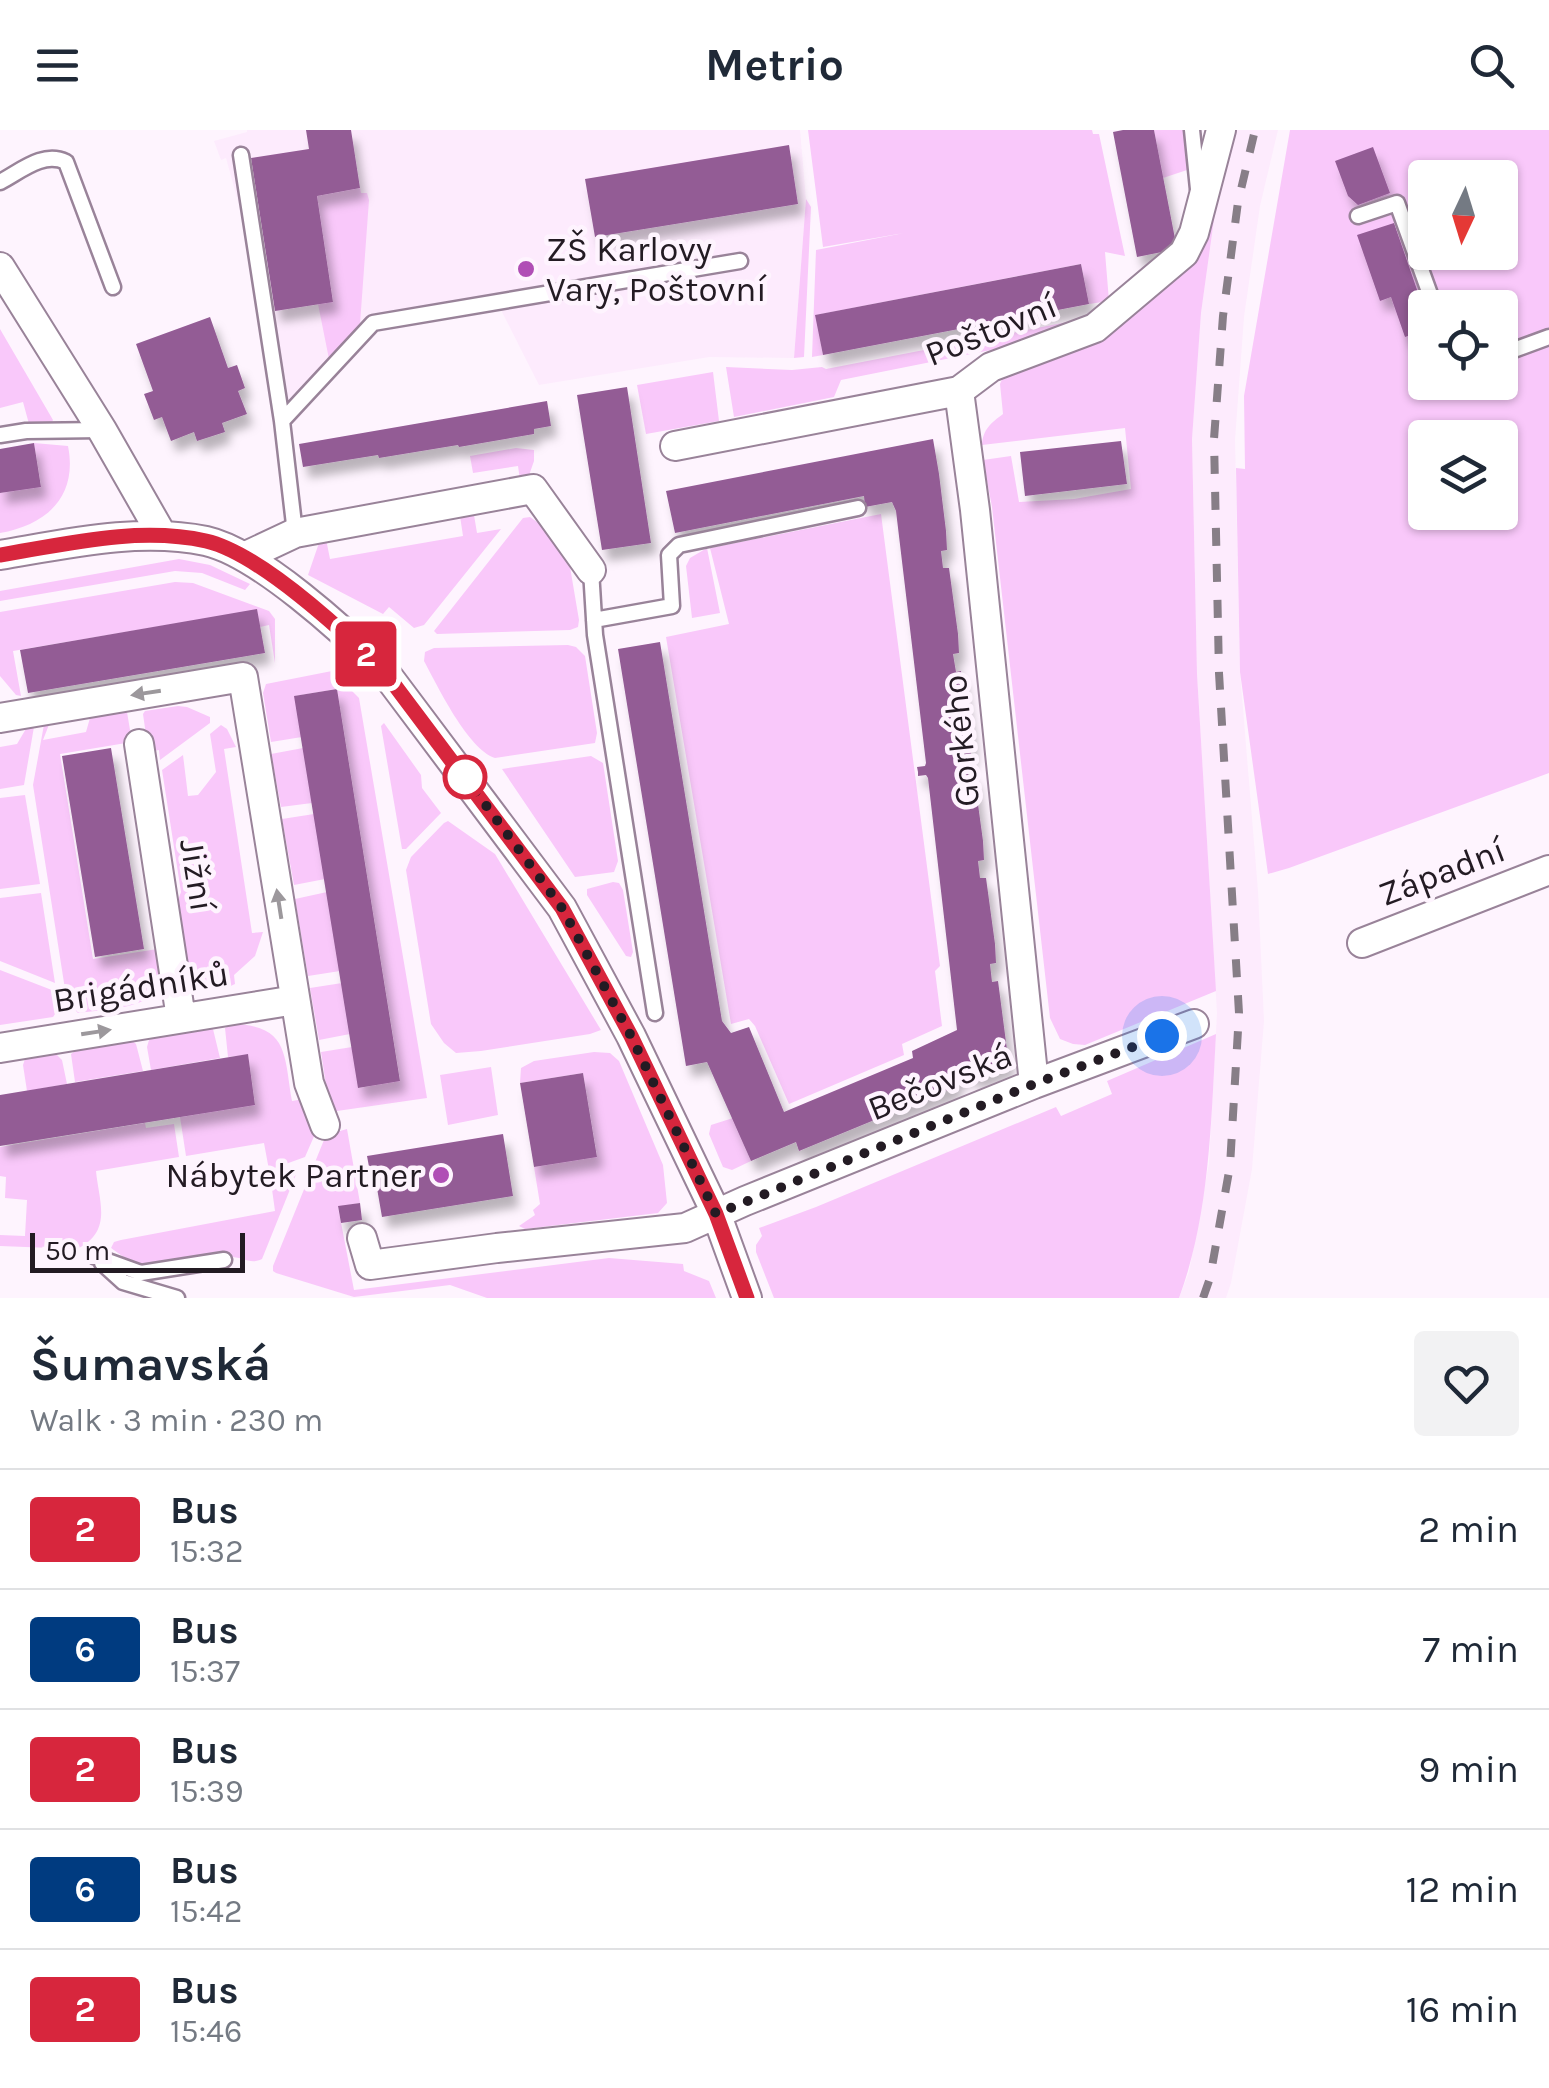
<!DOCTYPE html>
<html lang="en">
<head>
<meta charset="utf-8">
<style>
	:root { --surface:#fff; --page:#f2f2f3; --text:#1f2937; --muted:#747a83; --line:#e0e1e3 }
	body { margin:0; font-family:Karla,sans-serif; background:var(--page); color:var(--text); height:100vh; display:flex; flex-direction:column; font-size:38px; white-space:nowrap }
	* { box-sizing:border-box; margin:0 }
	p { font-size:32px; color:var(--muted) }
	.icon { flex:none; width:55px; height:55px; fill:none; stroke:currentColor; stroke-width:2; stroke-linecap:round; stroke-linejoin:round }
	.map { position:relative; height:1168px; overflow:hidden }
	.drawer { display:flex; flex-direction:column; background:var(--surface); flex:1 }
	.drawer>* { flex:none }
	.badge { padding:0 20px; border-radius:8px; font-size:35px; line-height:65px }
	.needle { width:65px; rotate:184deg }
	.buttons { position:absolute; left:1408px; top:30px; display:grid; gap:20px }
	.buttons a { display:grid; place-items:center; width:110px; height:110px; border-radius:10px; background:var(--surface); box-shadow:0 2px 8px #0004; font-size:50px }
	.scale { position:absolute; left:30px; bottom:25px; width:215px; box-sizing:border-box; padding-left:10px; border:5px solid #231b23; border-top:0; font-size:28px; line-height:35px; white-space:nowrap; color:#231b23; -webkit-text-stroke:8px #fef4fe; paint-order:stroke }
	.you { position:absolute; width:50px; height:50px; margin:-25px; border:8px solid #fff; border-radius:50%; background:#1a73e8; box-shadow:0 0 0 15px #1a73e833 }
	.map>.badge { position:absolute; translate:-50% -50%; box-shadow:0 0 0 5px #fff }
	.round { display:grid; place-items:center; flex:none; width:105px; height:105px; border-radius:10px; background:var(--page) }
	.head { display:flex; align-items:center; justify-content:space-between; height:170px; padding:0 30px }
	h1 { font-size:48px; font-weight:700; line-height:75px }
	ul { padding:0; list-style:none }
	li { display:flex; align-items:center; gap:30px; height:120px; padding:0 30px; border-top:2px solid var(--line) }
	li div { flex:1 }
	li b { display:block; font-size:38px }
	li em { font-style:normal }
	li .badge { min-width:110px; font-weight:700; text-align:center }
	header { display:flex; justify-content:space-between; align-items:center; height:130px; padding:0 30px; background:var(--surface); font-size:45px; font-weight:700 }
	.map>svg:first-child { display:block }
	.built { fill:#fdebfd }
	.green { fill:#f9c8fa; fill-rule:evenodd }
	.building { fill:#935c95; filter:url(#shadow) }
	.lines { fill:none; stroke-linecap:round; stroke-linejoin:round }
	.lane-casing { stroke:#998399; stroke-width:19 }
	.street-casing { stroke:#998399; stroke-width:32 }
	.lane { stroke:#fff; stroke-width:14 }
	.street { stroke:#fff; stroke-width:28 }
	.rail { stroke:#877e87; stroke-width:8; stroke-dasharray:18 18; stroke-linecap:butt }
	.oneway { fill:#9c989c }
	.line-casing { stroke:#fff; stroke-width:22 }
	.line { stroke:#d7263d; stroke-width:15 }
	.walk { stroke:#231b23; stroke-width:10; stroke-dasharray:0 18 }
	.poi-dot { fill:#b04eb5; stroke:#fef4fe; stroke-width:4 }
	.stop-dot { fill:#fff; stroke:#d7263d; stroke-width:5 }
	.labels { text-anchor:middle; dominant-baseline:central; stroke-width:9; stroke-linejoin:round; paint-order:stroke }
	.poi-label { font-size:35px; fill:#231b23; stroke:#fef4fe; text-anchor:start }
	.street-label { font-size:35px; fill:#231b23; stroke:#fef4fe }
</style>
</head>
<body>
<header><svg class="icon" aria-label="menu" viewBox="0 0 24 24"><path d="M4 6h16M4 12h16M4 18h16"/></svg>Metrio<svg class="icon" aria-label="search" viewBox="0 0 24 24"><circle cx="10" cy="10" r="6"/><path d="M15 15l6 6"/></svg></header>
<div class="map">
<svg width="1549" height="1168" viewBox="0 0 1549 1168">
	<defs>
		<filter id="shadow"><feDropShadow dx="6" dy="11" stdDeviation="5" flood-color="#0004"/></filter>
	</defs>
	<rect width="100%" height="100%" fill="#fef4fe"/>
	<path class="built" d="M247 0H800L806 69 794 228 709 227 539 255 501 180 375 200 295 292 273 296 245 97 226 28 221 30 214 11 247 2Z
		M1233 0H1278L1260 76 1244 187 1235 310 1240 542 1258 761 1264 891 1252 1039 1231 1153 1226 1168H1179L1189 1142 1209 1033 1217 883 1197 544 1192 309 1201 183 1217 68Z"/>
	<path class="green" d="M808 0H1092L1093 4H1099L1125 126 1105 122 1109 171 1089 174 1081 134 816 185 823 225 812 227 816 120 904 103 823 117Z
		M1154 0H1183L1190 39 1163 48Z
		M1290 0H1549V643L1289 738 1268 744 1240 542 1236 338 1245 339 1244 266ZM1425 48H1500V122H1425ZM1425 178H1500V252H1425ZM1425 308H1500V382H1425Z
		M360 58 361 63H367L369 70 360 194 329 229 318 174 333 171 317 66Z
		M1217 68 1201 183 1192 309 1197 544 1216 861 1085 915 1073 914 1060 909 1050 888 992 377 983 330 1011 326 1019 372 1074 369 1131 359 1125 298 982 315C983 299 991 293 1003 284L1000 254 1003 247 1090 209Z
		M806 69 811 77 804 227 794 228Z
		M1088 188 1089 191 991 220 841 250 834 267 734 287 726 237 792 240 822 237 826 239Z
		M0 199 53 290 51 294H29L23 272 0 278Z
		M713 242 719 291 646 304 637 255Z
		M34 313 68 316C78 366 47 395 0 403V363L41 356Z
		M516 318 534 320V331L527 351 520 350 518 336 473 343 470 326Z
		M881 384 940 836 935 841 942 896 902 914 904 925 789 974 755 896 749 889 731 894 666 507 729 494 710 418Z
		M474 385 477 403 501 399 424 495 414 498 389 477 383 484 308 445 320 410 326 409 330 429 463 406 460 386Z
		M530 387 547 399 569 431 579 490 578 497 570 500 437 504 434 501 523 388Z
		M707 418 720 483 692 488 686 436 690 428Z
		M179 429 210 435 250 454 245 460 202 443 175 441 0 471V461Z
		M175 452 193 453 269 481 275 489V533L269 495 260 497 256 480 13 521 21 566 16 565 0 546V482Z
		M568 515 576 517 585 526 597 603 595 613 495 628C468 619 438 557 424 531L425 522 434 518Z
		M332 541 359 568 427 968 330 982 321 922 352 917 359 958 400 950 337 559 295 566 302 607 271 612 263 563 266 554Z
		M126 576 132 612 60 624 93 829 164 818C164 828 166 841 163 850 154 880 105 879 78 883L67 872 33 655 45 589 52 587 43 610 86 602 92 581Z
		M178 576 187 577 210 587V593L160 630 159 620 153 621 147 612 143 584 145 581Z
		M35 591 24 655 0 659V617L17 614 30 592Z
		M384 593 421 645 422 658 441 683 406 719H402L381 596Z
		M221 595 227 599 236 617 224 619 252 803 263 802 255 826 234 845 235 854 222 860 206 859 195 853 186 844 173 784 181 762 162 640 183 625 188 666 198 665 216 642 210 604Z
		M303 618 312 673 281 677 271 624Z
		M591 626 603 633 618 731 614 742 575 747 502 639Z
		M25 665 40 754 0 759V668Z
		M314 684 325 749 294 755 282 689Z
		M448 691 495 724 601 900 590 904 481 921 456 923 444 913 431 894 406 740 411 727 444 693Z
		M613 752 619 753 623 760 633 822 631 827 626 826 587 765V759Z
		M327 762 340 841 308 846 295 769Z
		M41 763 55 853 0 831V768Z
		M0 840 57 862 59 878 53 887 0 895Z
		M342 853 350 904 319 910 310 858Z
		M232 894C289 895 284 925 292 971L310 968 315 1004 305 1027 269 1040 264 1013 186 1026 180 987 255 974 248 925 228 927 225 898Z
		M207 898 213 899 220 928 151 940 147 917 149 910 155 907Z
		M1216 904C1211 992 1210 1084 1179 1168H774L756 1122V1115L762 1106 759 1098 816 1077 1056 977 1061 986 1112 964 1107 951Z
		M131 910 136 914 143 941 75 952 71 924 78 919Z
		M594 922 610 923 619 931 663 1035 667 1073 658 1083 525 1099 519 1096 535 1085 533 1080 540 1074 534 1037 597 1026 583 943 520 953 521 938 534 931Z
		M55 923 62 930 67 954 27 961 23 935 25 929Z
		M491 937 498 985 448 995 440 945Z
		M733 988 751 1031 732 1040 723 1037 709 1004 711 995Z
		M145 993 146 998 174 994 179 1027 96 1041C99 1072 113 1101 77 1119L0 1116V1105L25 1106 27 1070 5 1068 6 1047 0 1046V1017Z
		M347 999 360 1073 338 1077 354 1160 609 1128 683 1134 684 1141 709 1151 716 1168H487L450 1155 354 1167 276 1143 273 1141V1136L326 1005Z
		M297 1042 262 1129C250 1135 244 1127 231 1127 206 1125 167 1133 141 1136L132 1133 111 1118 114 1112 121 1110 275 1081 271 1052Z"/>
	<path class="building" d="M306 0H351L360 58 317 66 333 172 275 181 251 28 309 19Z
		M1123 0H1154L1177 119 1137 127 1113 2Z
		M789 15 798 74 595 107 585 49Z
		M1373 17 1390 63 1358 75 1348 66 1335 31Z
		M1394 93 1425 183V200L1405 207 1391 167 1380 171 1357 105Z
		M1081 134 1089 174 823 225 815 185Z
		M210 187 228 238 237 235 245 258 238 261 247 284 222 293 225 302 197 311 194 302 171 311 162 287 154 290 144 264 153 261 136 214Z
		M627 257 651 413 602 420 577 265Z
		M547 271 551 296 534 299V304L459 317 458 315 379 328 378 325 303 337 299 314Z
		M933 309 939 344 946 401 947 420 941 421 943 438H949L958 504 959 523 953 524 956 542 961 541 971 607V626L966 627 968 645H974L983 711 984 730 978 731 980 748H986L995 814 996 833 990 834 992 852 998 851 1009 935 974 949 972 942 954 949 957 956 799 1021 796 1012 751 1031 707 932 686 936 618 519 660 512 722 891 731 903 749 897 784 982 913 928 912 921 957 900 928 648 926 645 918 646V642L917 637 925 636 926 633 896 381 892 372 865 377 864 366 675 403 666 361Z
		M1121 311 1127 354 1025 366 1020 322Z
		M34 313 41 357 0 363V319Z
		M257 479 265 523 28 563 20 520Z
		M337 559 400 951 358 958 294 566Z
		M111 618 144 819 95 827 62 626Z
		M248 924 255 975 0 1016V965Z
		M583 943 597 1027 534 1037 520 953Z
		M503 1004 513 1066 382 1087 374 1041 370 1042 367 1026Z
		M360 1073 362 1090 341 1093 338 1076Z"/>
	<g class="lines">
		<defs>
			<path id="lane" d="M1192 0 1198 59
				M241 25 282 291
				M0 52C21 41 43 21 66 32L113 157
				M1358 86 1397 73 1435 178
				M1500 225 1549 207
				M0 305 26 301 102 300
				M295 403 282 291 373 193 740 131
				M591 440 595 505 655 883
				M594 490 672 476 669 425 679 415 858 378
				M94 1126 141 1143 224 1130
				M102 1133 123 1152 177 1168"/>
			<path id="street" d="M0 137 102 300 162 405
				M959 261 975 380 1034 954
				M675 316 959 261 991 237 1095 198 1184 123 1194 103 1221 0
				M0 425C66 414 139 397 206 411 259 423 345 502 384 541L562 778 631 906 716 1083 747 1168
				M246 426 295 403 533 359 591 440
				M0 588 243 547 309 953 325 995
				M139 614 181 888
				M1362 813 1549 740
				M0 918 295 870
				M362 1108 370 1135 497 1118 685 1098 745 1071 1034 954 1194 894"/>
		</defs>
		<use href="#lane" class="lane-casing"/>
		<use href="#street" class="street-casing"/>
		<use href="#lane" class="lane"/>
		<use href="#street" class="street"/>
		<path class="rail" d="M1203 1168 1210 1148 1230 1036 1239 883 1219 543 1214 309 1223 186 1238 72 1255 0"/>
	</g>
	<defs><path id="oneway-solid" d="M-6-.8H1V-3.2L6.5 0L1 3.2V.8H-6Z" transform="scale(2.5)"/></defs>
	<g class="oneway">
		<use href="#oneway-solid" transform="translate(146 563) rotate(171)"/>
		<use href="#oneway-solid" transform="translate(279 774) rotate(-99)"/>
		<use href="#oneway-solid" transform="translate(96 902) rotate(-9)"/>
	</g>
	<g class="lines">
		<defs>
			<path id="line" d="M0 425C66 414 139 396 206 411 259 423 344 502 384 541L562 778 631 906 716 1084 747 1168"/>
		</defs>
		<use href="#line" class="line-casing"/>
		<use href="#line" class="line"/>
		<path class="walk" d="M465 647 562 778 631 906 716 1084 1034 954 1162 906"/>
	</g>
	<g class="poi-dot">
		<circle cx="526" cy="139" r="10"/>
		<circle cx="441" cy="1045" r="10"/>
	</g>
	<circle class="stop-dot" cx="465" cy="647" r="20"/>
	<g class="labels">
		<g class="poi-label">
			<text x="546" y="119">ZŠ Karlovy<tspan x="546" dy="40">Vary, Poštovní</tspan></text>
			<text x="421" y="1045" text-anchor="end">Nábytek Partner</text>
		</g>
		<g class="street-label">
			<text transform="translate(991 200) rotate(-22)">Poštovní</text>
			<text transform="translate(961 611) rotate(-96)">Gorkého</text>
			<text transform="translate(1442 742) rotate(-21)">Západní</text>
			<text transform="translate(197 745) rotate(81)">Jižní</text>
			<text transform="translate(141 857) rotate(-9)">Brigádníků</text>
			<text transform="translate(940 952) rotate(-22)">Bečovská</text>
		</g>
	</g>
</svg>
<div class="buttons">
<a><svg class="needle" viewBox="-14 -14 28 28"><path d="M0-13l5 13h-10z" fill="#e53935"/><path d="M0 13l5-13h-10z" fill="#747a83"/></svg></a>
<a><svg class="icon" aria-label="locate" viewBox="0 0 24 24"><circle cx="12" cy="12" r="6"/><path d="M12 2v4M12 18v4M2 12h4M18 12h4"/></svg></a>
<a><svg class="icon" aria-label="layers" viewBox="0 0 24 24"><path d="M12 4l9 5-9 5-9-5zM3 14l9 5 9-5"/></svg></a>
</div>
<div class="scale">50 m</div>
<div class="you" style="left:1162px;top:906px"></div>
<b class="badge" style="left:366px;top:524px;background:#d7263d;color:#fff">2</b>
</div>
<section class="drawer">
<div class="head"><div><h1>Šumavská</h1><p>Walk · 3 min · 230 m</p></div><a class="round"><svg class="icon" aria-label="heart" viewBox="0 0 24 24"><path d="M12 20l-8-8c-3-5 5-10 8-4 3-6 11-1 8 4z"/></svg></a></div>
<ul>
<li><span class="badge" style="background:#d7263d;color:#fff">2</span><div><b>Bus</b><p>15:32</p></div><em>2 min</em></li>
<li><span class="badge" style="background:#003b80;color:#fff">6</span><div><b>Bus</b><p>15:37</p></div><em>7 min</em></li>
<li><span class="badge" style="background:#d7263d;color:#fff">2</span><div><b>Bus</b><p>15:39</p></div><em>9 min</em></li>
<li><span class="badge" style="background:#003b80;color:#fff">6</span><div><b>Bus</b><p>15:42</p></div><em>12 min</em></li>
<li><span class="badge" style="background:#d7263d;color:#fff">2</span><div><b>Bus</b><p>15:46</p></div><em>16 min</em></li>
</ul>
</section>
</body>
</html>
